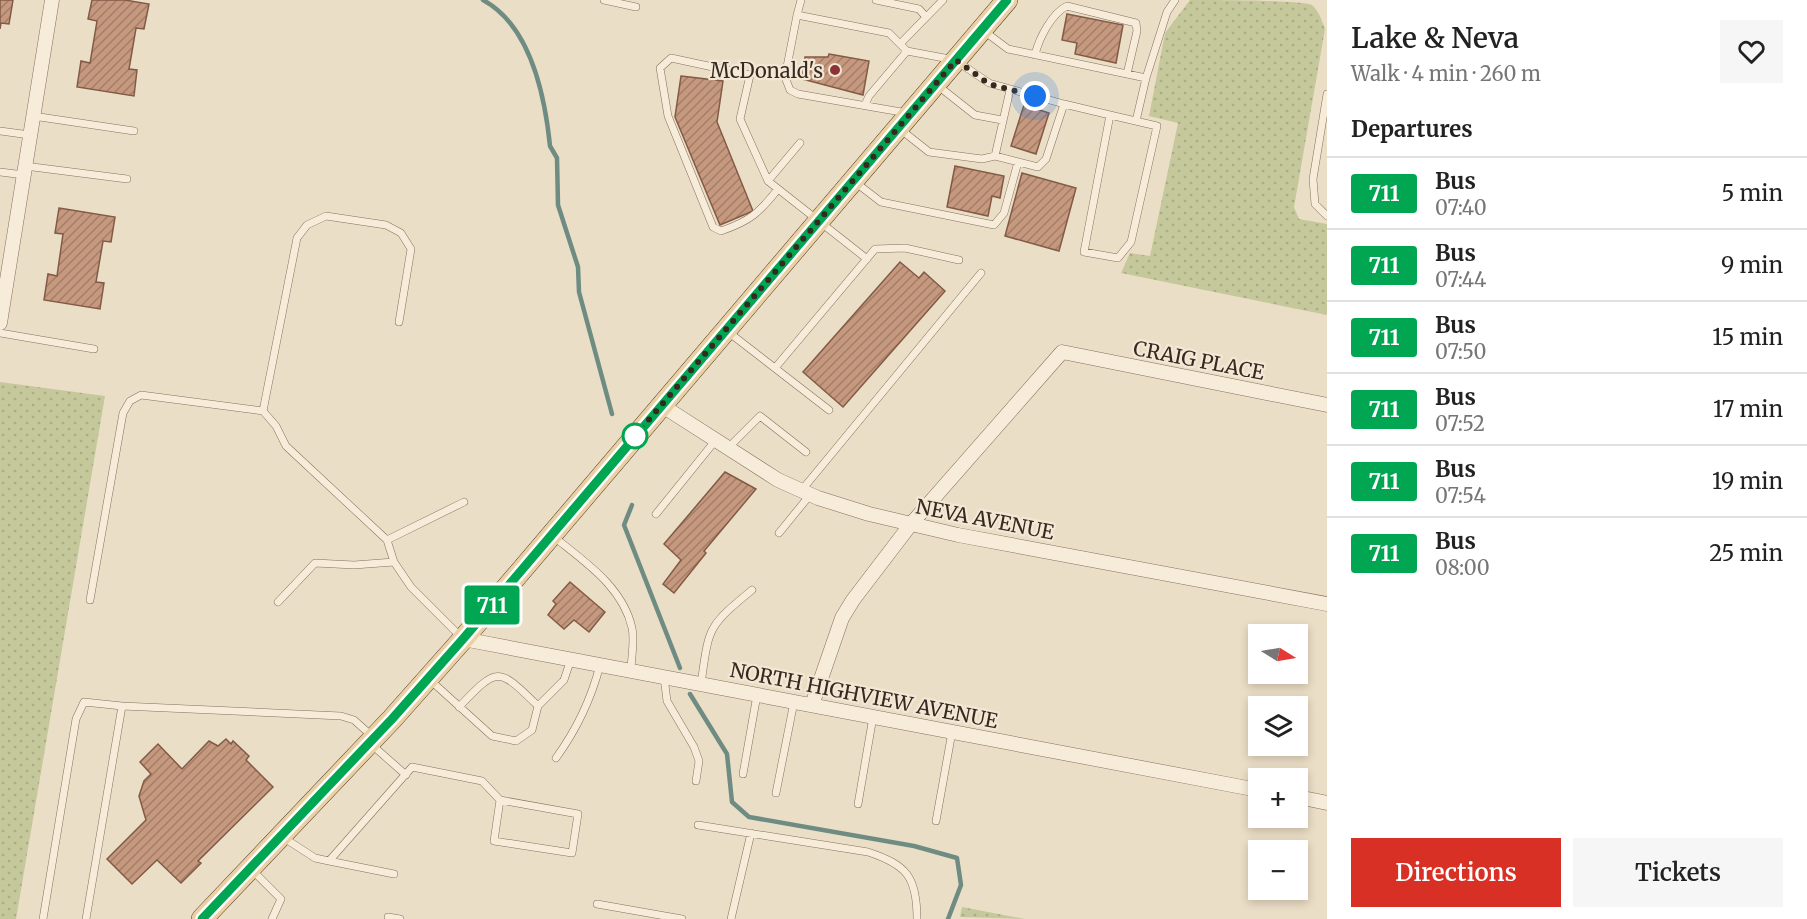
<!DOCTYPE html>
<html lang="en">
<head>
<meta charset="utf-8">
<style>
	:root { --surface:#fff; --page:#f6f6f6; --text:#222; --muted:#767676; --line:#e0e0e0; --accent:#d93025 }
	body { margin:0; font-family:Merriweather,serif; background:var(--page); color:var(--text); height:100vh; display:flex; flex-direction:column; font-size:22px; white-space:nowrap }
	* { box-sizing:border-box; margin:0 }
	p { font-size:20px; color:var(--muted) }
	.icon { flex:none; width:33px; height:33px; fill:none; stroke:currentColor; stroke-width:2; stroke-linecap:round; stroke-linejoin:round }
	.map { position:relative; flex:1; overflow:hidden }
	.details { display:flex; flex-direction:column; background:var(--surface); width:480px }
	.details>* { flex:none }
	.badge { padding:0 12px; border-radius:4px; font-size:21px; line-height:39px }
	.needle { width:39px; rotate:101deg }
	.tools { position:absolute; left:1248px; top:624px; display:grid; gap:12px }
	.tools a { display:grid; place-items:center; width:60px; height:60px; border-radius:0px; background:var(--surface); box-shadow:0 3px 9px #0003; font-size:30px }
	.you { position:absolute; width:30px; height:30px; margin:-15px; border:4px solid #fff; border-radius:50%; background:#1a73e8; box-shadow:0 0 0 9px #1a73e833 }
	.map>.badge { position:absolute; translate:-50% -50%; box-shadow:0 0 0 3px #fff }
	h2 { padding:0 24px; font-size:22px; line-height:54px }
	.round { display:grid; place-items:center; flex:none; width:63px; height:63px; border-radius:0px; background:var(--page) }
	.overview { display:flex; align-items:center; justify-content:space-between; height:102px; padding:0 24px }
	h1 { font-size:28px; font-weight:600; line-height:45px }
	.button { display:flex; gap:12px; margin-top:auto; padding:12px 24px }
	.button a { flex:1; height:69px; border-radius:0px; background:var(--accent); color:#fff; font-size:24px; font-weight:600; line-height:69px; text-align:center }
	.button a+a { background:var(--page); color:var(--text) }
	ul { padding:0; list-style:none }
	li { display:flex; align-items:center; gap:18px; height:72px; padding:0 24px; border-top:2px solid var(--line) }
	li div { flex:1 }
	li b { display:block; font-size:22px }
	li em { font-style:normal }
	li .badge { min-width:66px; font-weight:700; text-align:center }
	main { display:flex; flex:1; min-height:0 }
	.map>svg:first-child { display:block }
	.grass { fill:url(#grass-dots) }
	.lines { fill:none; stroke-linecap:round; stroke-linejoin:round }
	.stream { stroke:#6f8c83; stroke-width:4.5 }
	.building { fill:url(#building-hatch); stroke:#825a45; stroke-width:1.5 }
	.lane-casing { stroke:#85705d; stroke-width:8 }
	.street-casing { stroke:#85705d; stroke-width:15 }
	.primary-casing { stroke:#533f31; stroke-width:22 }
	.lane { stroke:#f6ecd9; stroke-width:7 }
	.street { stroke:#f6ecd9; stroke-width:14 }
	.primary { stroke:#ead0a2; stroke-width:21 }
	.line-casing { stroke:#fff; stroke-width:14 }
	.line { stroke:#00a651; stroke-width:9 }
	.walk { stroke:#362920; stroke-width:6; stroke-dasharray:0 10.8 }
	.poi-dot { fill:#8e3238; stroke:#f3e8d5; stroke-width:2 }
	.stop-dot { fill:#fff; stroke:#00a651; stroke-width:3 }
	.labels { text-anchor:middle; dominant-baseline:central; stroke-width:4.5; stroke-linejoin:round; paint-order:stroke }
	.poi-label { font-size:20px; fill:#362920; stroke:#f3e8d5; text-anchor:end }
	.street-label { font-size:20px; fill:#362920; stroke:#f3e8d5 }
</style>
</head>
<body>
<main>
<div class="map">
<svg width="1327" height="919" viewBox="0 0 1327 919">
	<defs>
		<pattern id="grass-dots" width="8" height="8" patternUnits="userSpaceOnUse" patternTransform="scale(1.5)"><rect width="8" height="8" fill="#c5c89b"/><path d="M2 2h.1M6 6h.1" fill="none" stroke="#aaac85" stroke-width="1.8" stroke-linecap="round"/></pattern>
		<pattern id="building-hatch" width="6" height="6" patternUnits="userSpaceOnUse" patternTransform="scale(1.5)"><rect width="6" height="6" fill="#c6997f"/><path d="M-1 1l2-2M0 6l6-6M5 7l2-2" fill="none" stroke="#a27d68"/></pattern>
	</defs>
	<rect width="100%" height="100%" fill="#ebdec6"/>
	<path class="grass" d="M1190 0C1210 0 1300 0 1312 5 1319 11 1322 21 1325 29L1294 207 1299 219 1327 224V315L1121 273 1130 253 1150 256 1178 123 1149 116 1165 33Z
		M0 382 105 396 16 919H0Z
		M962 907 1025 919 960 917Z"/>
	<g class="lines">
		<path class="stream" d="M483 0C531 26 545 97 550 146L557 158 558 205 578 267 579 292 612 414
			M632 505 624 525 680 668
			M690 694 727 754 732 802 749 817 914 846 957 858 961 885 948 919"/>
	</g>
	<path class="building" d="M0 0H13L9 24 1 23 0 29Z
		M92 0H125L149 4 144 29 136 28 129 69 137 70 134 96 77 87 81 61 90 63 97 21 88 19Z
		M1067 14 1123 25 1116 63 1075 54 1077 43 1062 40Z
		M829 54 869 61 863 95 802 79 805 57H828Z
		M681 76 723 81 717 122 753 211 720 225 675 117Z
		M1024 105 1049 113 1036 154 1011 146Z
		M955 166 1004 176 1000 198 992 196 988 216 947 207Z
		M1022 173 1076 188 1059 251 1005 236Z
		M59 208 115 217 111 242 103 241 96 282 104 283 100 309 44 300 48 274 57 276 63 234 55 233Z
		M900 262 919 278 924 272 945 291 843 407 803 372Z
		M725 472 756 489 704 551 706 553 674 593 663 584 681 560 664 544Z
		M570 582 605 612 589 632 574 620 564 629 548 615 556 604 553 601Z
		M226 739 231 744 233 741 249 756 246 760 273 787 198 861 201 863 181 883 157 860 132 884 107 859 146 820 139 796 144 781 151 774 140 762 158 744 182 769 209 741 218 746Z"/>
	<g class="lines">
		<defs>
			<path id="lane" d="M604 0 636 7
				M876 0 919 9 926 17
				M797 15 801 0
				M984 31 1008 49 1146 78 1167 12 1175 0
				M900 44 943 0
				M1035 55C1039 38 1052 13 1067 6L1136 23 1137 31 1127 74
				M937 85 975 115 1002 120
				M1327 94 1313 179 1315 204 1327 216
				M1064 104 1110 115
				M865 105 869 96 907 51
				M1110 115 1157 126 1131 242 1118 258 1084 252Z
				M33 116 134 131
				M1136 121 1146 78
				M900 129 929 152 982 159 995 156 1038 167 1046 159 1064 104 989 83 955 60 907 51 889 33 797 15 785 77 790 90 798 94 907 113
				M0 131 30 135
				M995 156 1010 90
				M25 166 127 179
				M0 172 24 175
				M768 181 800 143
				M855 182 881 202 994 225 1004 213 1018 162
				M778 189C759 213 750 221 721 231L713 227 668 116 660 68 671 58 750 75 740 119 768 181 867 259
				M727 331 829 410
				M0 333 94 349
				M775 368 875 249 905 248 959 260
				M263 411 297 238 307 225 326 216 386 225 401 233 411 249 399 322
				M727 449 760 416 806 452
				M801 491 981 273
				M656 514 715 441
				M779 533 810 495
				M554 537C585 562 623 587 632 628 635 641 631 658 631 671
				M387 540 464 502
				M90 600 123 413 130 401 141 395 263 411 276 426 286 446 387 540 394 562 411 587 460 636
				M278 602 315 563 354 565 394 562
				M664 677 667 701 694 747 699 761 696 781
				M430 680 492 736 516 741 532 730 538 706 564 680 571 659
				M701 684C709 627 707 627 752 590
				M459 707C498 666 498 667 538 706
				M372 745 406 775
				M556 758C577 729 591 700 600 665
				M743 774 757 695
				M776 793 794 702
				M858 804 873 717
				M936 821 952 732
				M698 825 868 852C907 865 917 877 917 919
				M284 838 315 858 329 861 412 767 482 781 500 800 494 841 572 853 578 814 500 800
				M329 861 394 874
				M252 870 281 899 272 919
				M597 904 682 919
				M388 917 400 919
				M43 919 76 719 84 702 122 706
				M86 919 122 706 341 716 354 720 373 737
				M731 919 751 833"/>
			<path id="street" d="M0 323 52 0
				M661 405 778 480 818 498 869 514 958 535 1327 604
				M463 639 1258 790
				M812 705 842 618 853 600 911 524 1062 352 1327 405
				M1298 797 1327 803"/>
			<path id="primary" d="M202 919 392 719 463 639 1007 0"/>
		</defs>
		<use href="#lane" class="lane-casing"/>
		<use href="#street" class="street-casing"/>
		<use href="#primary" class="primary-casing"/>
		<use href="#lane" class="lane"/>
		<use href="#street" class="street"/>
		<use href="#primary" class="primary"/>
	</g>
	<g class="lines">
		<defs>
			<path id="line" d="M202 919 392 719 463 639 1007 0"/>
		</defs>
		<use href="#line" class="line-casing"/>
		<use href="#line" class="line"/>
		<path class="walk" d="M635 436 956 60 989 84 1035 96"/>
	</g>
	<circle class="poi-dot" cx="835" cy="70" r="6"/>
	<circle class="stop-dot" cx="635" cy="436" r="12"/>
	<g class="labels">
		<g class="poi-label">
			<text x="823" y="70">McDonald's</text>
		</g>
		<g class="street-label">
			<text transform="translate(1199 360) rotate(11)">CRAIG PLACE</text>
			<text transform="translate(985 519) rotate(11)">NEVA AVENUE</text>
			<text transform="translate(864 695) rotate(11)">NORTH HIGHVIEW AVENUE</text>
		</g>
	</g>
</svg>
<div class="tools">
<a><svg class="needle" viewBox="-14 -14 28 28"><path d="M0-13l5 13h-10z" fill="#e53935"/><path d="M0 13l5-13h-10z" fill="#767676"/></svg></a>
<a><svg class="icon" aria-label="layers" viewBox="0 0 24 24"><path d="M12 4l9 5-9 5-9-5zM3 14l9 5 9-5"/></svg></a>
<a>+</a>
<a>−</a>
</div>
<div class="you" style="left:1035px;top:96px"></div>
<b class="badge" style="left:492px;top:605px;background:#00a651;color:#fff">711</b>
</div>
<section class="details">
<div class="overview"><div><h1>Lake &amp; Neva</h1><p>Walk · 4 min · 260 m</p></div><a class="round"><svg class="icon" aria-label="heart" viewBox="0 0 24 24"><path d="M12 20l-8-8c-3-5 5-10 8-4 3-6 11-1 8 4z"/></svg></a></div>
<h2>Departures</h2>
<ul>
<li><span class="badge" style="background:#00a651;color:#fff">711</span><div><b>Bus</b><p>07:40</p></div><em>5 min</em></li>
<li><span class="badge" style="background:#00a651;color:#fff">711</span><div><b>Bus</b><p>07:44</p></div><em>9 min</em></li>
<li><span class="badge" style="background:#00a651;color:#fff">711</span><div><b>Bus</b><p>07:50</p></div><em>15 min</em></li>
<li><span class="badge" style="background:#00a651;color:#fff">711</span><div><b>Bus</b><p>07:52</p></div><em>17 min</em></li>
<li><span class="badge" style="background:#00a651;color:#fff">711</span><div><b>Bus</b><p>07:54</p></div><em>19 min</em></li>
<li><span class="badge" style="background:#00a651;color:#fff">711</span><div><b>Bus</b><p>08:00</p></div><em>25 min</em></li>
</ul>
<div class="button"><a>Directions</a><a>Tickets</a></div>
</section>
</main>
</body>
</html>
